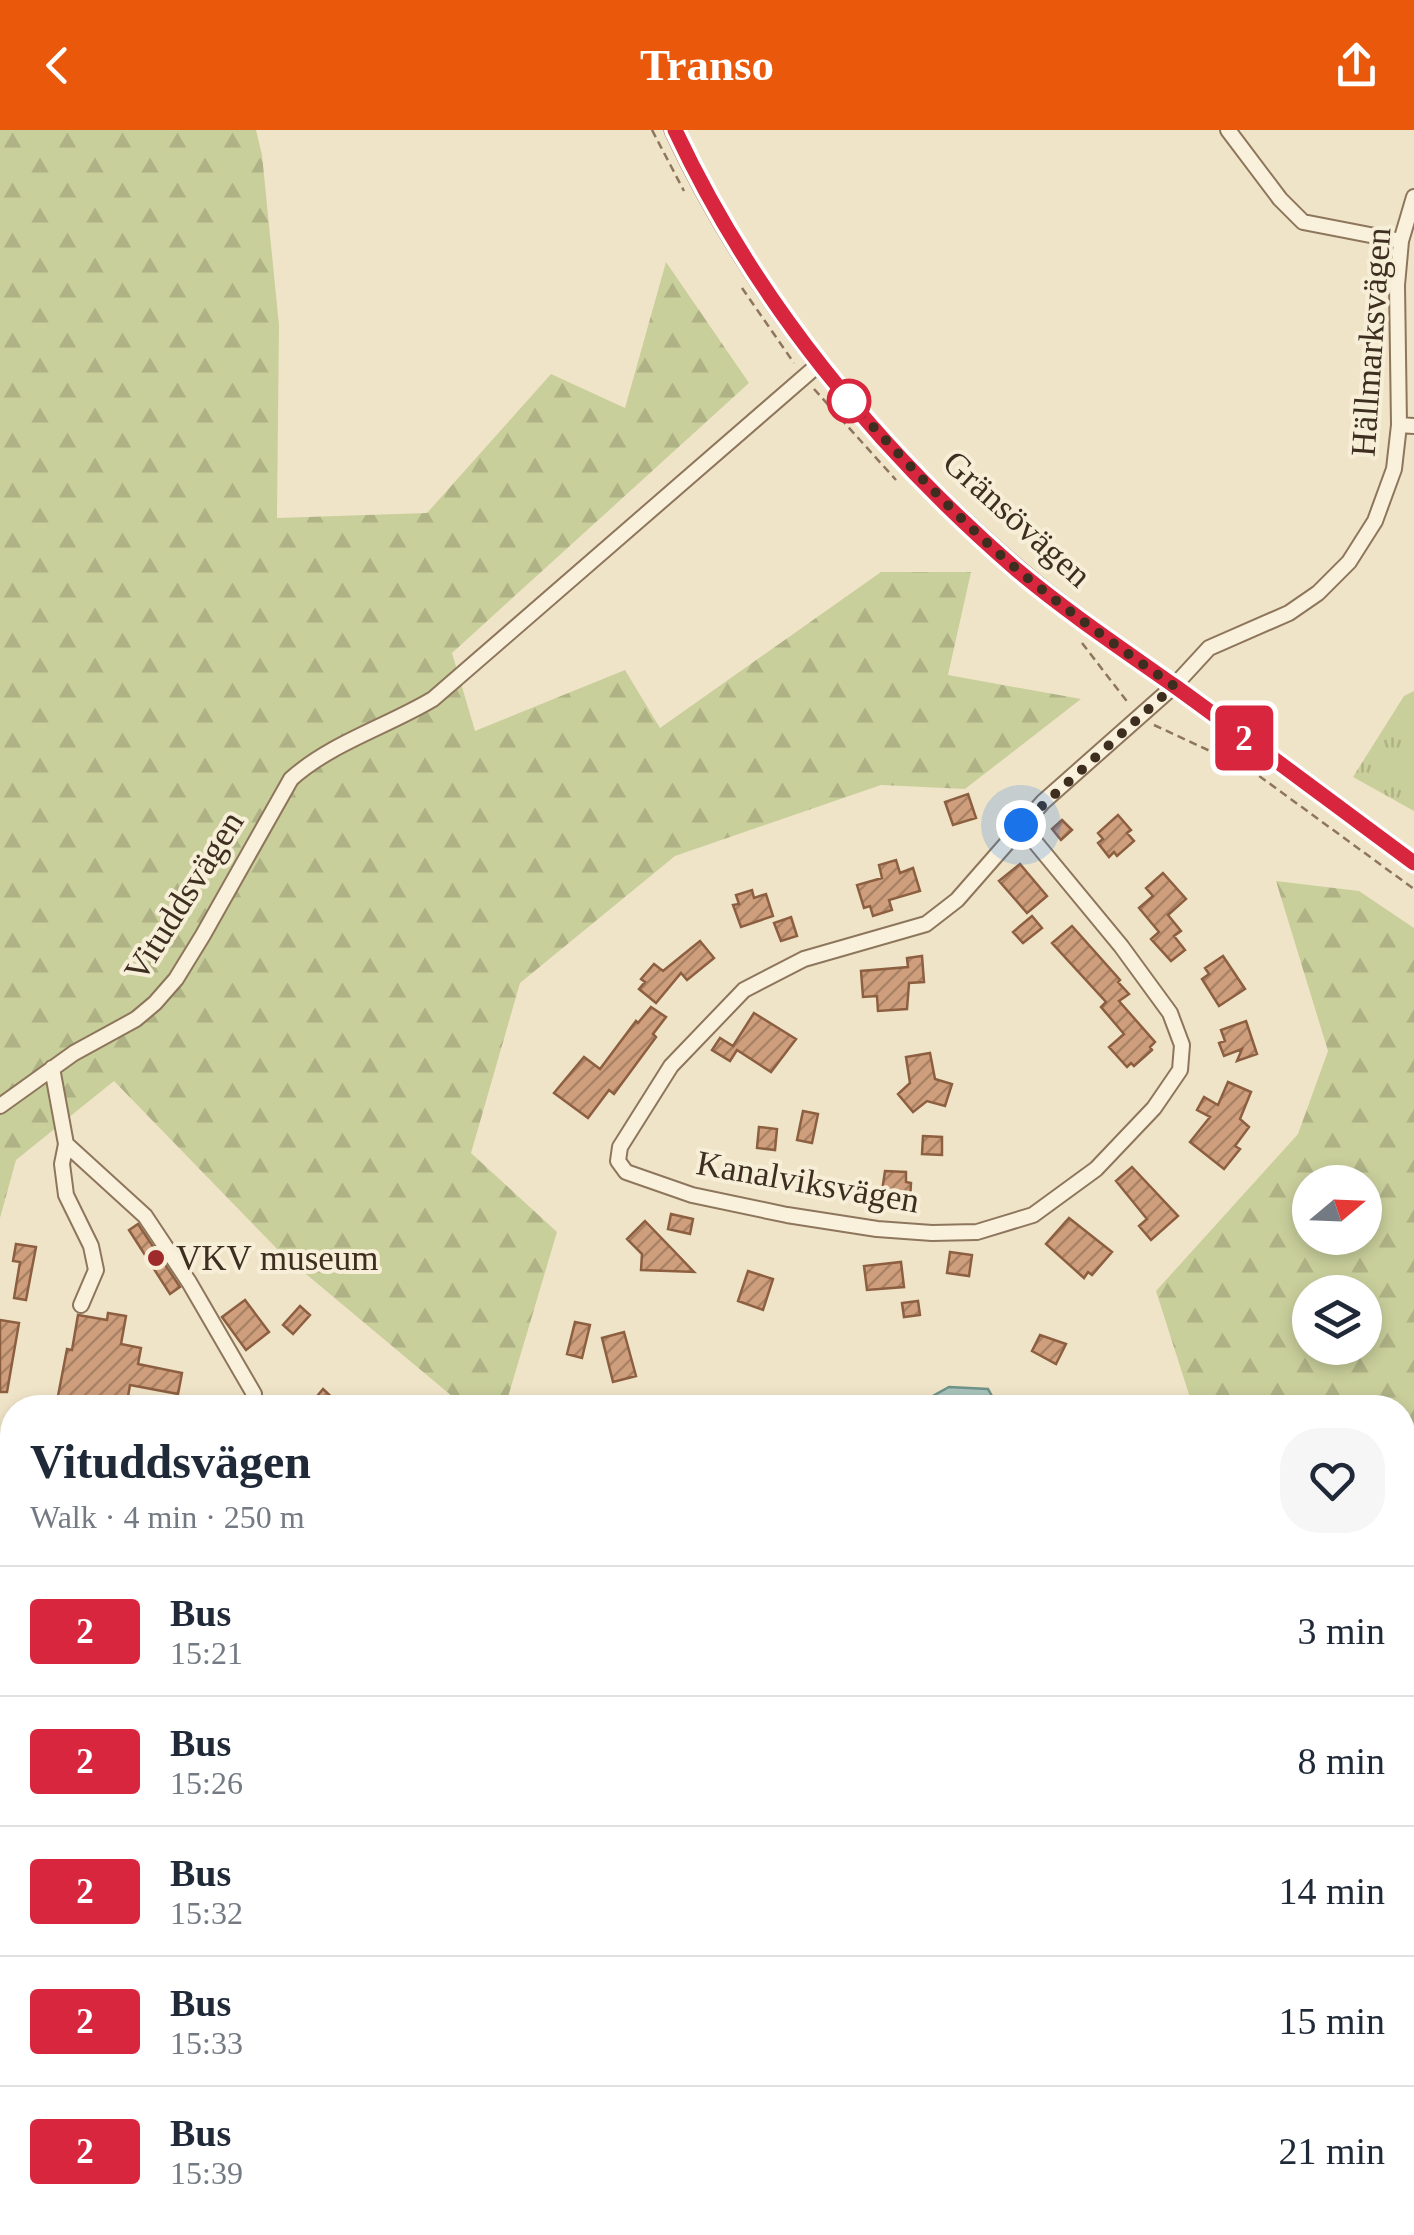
<!DOCTYPE html>
<html lang="en">
<head>
<meta charset="utf-8">
<style>
	:root { --surface:#fff; --page:#f6f6f7; --text:#1f2937; --muted:#747a83; --line:#e0e1e3; --accent:#ea580c }
	body { margin:0; font-family:"Times New Roman",serif; background:var(--page); color:var(--text); height:100vh; display:flex; flex-direction:column; font-size:38px; white-space:nowrap }
	* { box-sizing:border-box; margin:0 }
	p { font-size:32px; color:var(--muted) }
	.icon { flex:none; width:55px; height:55px; fill:none; stroke:currentColor; stroke-width:2; stroke-linecap:round; stroke-linejoin:round }
	.map { position:relative; flex:1; overflow:hidden }
	.panel { position:absolute; left:0px; top:1265px; width:1415px; height:840px; display:flex; flex-direction:column; background:var(--surface); border-radius:40px 40px 0 0; box-shadow:0 5px 15px #0003 }
	.panel>* { flex:none }
	.badge { padding:0 20px; border-radius:8px; font-size:35px; line-height:65px }
	.needle { width:65px; rotate:71deg }
	.controls { position:absolute; left:1292px; top:1035px; display:grid; gap:20px }
	.controls a { display:grid; place-items:center; width:90px; height:90px; border-radius:50%; background:var(--surface); box-shadow:0 5px 15px #0003; font-size:50px }
	.you { position:absolute; width:50px; height:50px; margin:-25px; border:8px solid #fff; border-radius:50%; background:#1a73e8; box-shadow:0 0 0 15px #1a73e833 }
	.map>.badge { position:absolute; translate:-50% -50%; box-shadow:0 0 0 5px #fff }
	.round { display:grid; place-items:center; flex:none; width:105px; height:105px; border-radius:40px; background:var(--page) }
	.head { display:flex; align-items:center; justify-content:space-between; height:170px; padding:0 30px }
	h1 { font-size:48px; font-weight:700; line-height:75px }
	ul { padding:0; list-style:none }
	li { display:flex; align-items:center; gap:30px; height:130px; padding:0 30px; border-top:2px solid var(--line) }
	li div { flex:1 }
	li b { display:block; font-size:38px }
	li em { font-style:normal }
	li .badge { min-width:110px; font-weight:700; text-align:center }
	header { display:flex; justify-content:space-between; align-items:center; height:130px; padding:0 30px; background:var(--accent); color:#fff; font-size:45px; font-weight:700 }
	.map>svg:first-child { display:block }
	.grass { fill:url(#grass-tufts) }
	.forest { fill:url(#forest-firs); fill-rule:evenodd }
	.park { fill:url(#park-crowns) }
	.water { fill:url(#water-rules); stroke:#6f938a; stroke-width:2.5 }
	.building { fill:url(#building-hatch); stroke:#8d5f41; stroke-width:2.5 }
	.lines { fill:none; stroke-linecap:round; stroke-linejoin:round }
	.service-casing { stroke:#8d765c; stroke-width:11 }
	.minor-casing { stroke:#8d765c; stroke-width:18 }
	.tertiary-casing { stroke:#8d765c; stroke-width:21 }
	.path { stroke:#8d765c; stroke-width:2.5; stroke-dasharray:8 5; stroke-linecap:butt }
	.service { stroke:#faf1dc; stroke-width:8 }
	.minor { stroke:#faf1dc; stroke-width:14 }
	.tertiary { stroke:#faf1dc; stroke-width:18 }
	.line-casing { stroke:#fff; stroke-width:22 }
	.line { stroke:#d7263d; stroke-width:15 }
	.walk { stroke:#3d2e20; stroke-width:10; stroke-dasharray:0 18 }
	.stop-dot { fill:#fff; stroke:#d7263d; stroke-width:5 }
	.poi-dot { fill:#9e2a2b; stroke:#f7eed8; stroke-width:4 }
	.labels { text-anchor:middle; dominant-baseline:central; stroke-width:8; stroke-linejoin:round; paint-order:stroke }
	.street-label { font-size:35px; fill:#3d2e20; stroke:#f7eed8 }
	.poi-label { font-size:35px; fill:#3d2e20; stroke:#f7eed8; text-anchor:start }
</style>
</head>
<body>
<header><svg class="icon" aria-label="back" viewBox="0 0 24 24"><path d="M15 5l-7 7 7 7"/></svg>Transo<svg class="icon" aria-label="share" viewBox="0 0 24 24"><path d="M12 15V3M7 8l5-5 5 5M5 13v7h14v-7"/></svg></header>
<div class="map">
<svg width="1414" height="2105" viewBox="0 0 1414 2105">
	<defs>
		<pattern id="grass-tufts" width="24" height="20" patternUnits="userSpaceOnUse" patternTransform="scale(2.5)"><rect width="24" height="20" fill="#c9cf9b"/><path d="M3 7l-1-3M5 7V3M7 7l1-3M15 17l-1-3M17 17v-4M19 17l1-3" fill="none" stroke="#aeb285"/></pattern>
		<pattern id="forest-firs" width="22" height="20" patternUnits="userSpaceOnUse" patternTransform="scale(2.5)"><rect width="22" height="20" fill="#c9cf9b"/><path d="M5 1l3.5 6h-7zM16 11l3.5 6h-7z" fill="#aeb285"/></pattern>
		<pattern id="park-crowns" width="20" height="18" patternUnits="userSpaceOnUse" patternTransform="scale(2.5)"><rect width="20" height="18" fill="#c9cf9b"/><path d="M2 6a3 3 0 1 1 6 0M12 15a3 3 0 1 1 6 0" fill="none" stroke="#aeb285"/></pattern>
		<pattern id="water-rules" width="6" height="5" patternUnits="userSpaceOnUse" patternTransform="scale(2.5)"><rect width="6" height="5" fill="#a9c4bc"/><path d="M0 2.5h6" fill="none" stroke="#8ba098"/></pattern>
		<pattern id="building-hatch" width="6" height="6" patternUnits="userSpaceOnUse" patternTransform="scale(2.5)"><rect width="6" height="6" fill="#cf9f7d"/><path d="M-1 1l2-2M0 6l6-6M5 7l2-2" fill="none" stroke="#a98266"/></pattern>
	</defs>
	<rect width="100%" height="100%" fill="#f0e4c8"/>
	<path class="grass" d="M1414 561V681L1353 647 1404 566Z"/>
	<path class="forest" d="M0 0H256L262 25 279 195 277 388 427 383 551 244 625 278 666 132 749 253 452 523 475 601 625 540 660 598 881 442H971L948 545 1081 569 965 659 881 655 675 726 520 853 471 1023 557 1102 505 1277H465L282 1124 114 951 16 1030 0 1088Z
		M1276 751 1359 761 1414 798V1346L1403 1354 1402 1278 1193 1277 1156 1161 1298 1004 1328 921ZM1365 1052V1108H1310V1052ZM1365 1162V1218H1310V1162Z"/>
	<path class="park" d="M1414 1414V1502L1403 1511 1402 1421Z
		M1403 1893 1414 1927V2105H685L669 2093 1402 2092Z"/>
	<path class="water" d="M949 1257 988 1259 998 1277H913Z
		M1414 1379V1414L1403 1421V1386Z
		M12 1792V2092L566 2093 558 2105H0V1802Z"/>
	<path class="building" d="M968 664 976 688 953 695 945 672Z
		M1118 685 1131 700 1127 703 1134 711 1117 726 1114 722 1109 727 1098 713 1103 709 1098 703Z
		M1062 690 1072 700 1061 710 1052 699Z
		M896 730 900 743 913 738 920 761 889 770 892 780 873 786 870 776 864 778 857 755 882 748 879 735Z
		M1020 734 1047 766 1027 783 999 751Z
		M1163 743 1186 769 1168 785 1181 801 1174 806 1185 820 1171 831 1151 809 1159 802 1139 778 1153 766 1146 758Z
		M752 760 754 768 766 764 773 786 741 797 733 775 739 774 736 765Z
		M1032 786 1042 798 1023 813 1013 802Z
		M791 787 797 806 781 811 774 793Z
		M1072 796 1120 850 1118 852 1129 864 1119 871 1155 912 1150 917 1152 920 1134 936 1131 933 1127 937 1109 917 1124 904 1101 877 1106 872 1052 813Z
		M700 811 714 828 687 850 681 843 656 873 639 859 645 852 641 849 654 834 663 841Z
		M922 826 924 852 909 853 907 879 878 881 877 866 863 867 861 841 908 837 907 828Z
		M1223 826 1245 859 1219 876 1202 849 1209 844 1205 838Z
		M651 877 666 887 653 904 656 907 614 964 609 960 588 988 554 963 584 927 600 939 636 891 638 893Z
		M754 883 796 909 771 942 737 920 730 931 712 920 720 908 733 916Z
		M1246 891 1257 924 1237 931 1242 919 1224 926 1219 913 1225 911 1221 900Z
		M930 923 935 949 952 954 945 976 927 971 913 982 898 964 910 953 906 927Z
		M1228 952 1251 962 1240 989 1249 997 1235 1016 1240 1019 1224 1039 1190 1012 1210 987 1197 980 1204 967 1218 975Z
		M803 981 818 984 812 1013 797 1010Z
		M759 997 777 999 775 1020 757 1018Z
		M923 1006 942 1007V1025L922 1024Z
		M1132 1037 1178 1086 1151 1110 1139 1096 1147 1089 1116 1051Z
		M885 1041 906 1042V1052L911 1053 910 1069 881 1068Z
		M671 1084 693 1089 690 1104 668 1099Z
		M1069 1088 1112 1122 1092 1145 1088 1142 1084 1148 1046 1114Z
		M645 1091 674 1121 694 1142 641 1140 642 1124 627 1109Z
		M138 1094 180 1157 170 1164 129 1100Z
		M16 1114 36 1117 26 1170 14 1168 20 1132 13 1131Z
		M950 1122 972 1125 969 1146 947 1143Z
		M901 1132 904 1157 867 1160 864 1136Z
		M748 1141 773 1149 763 1180 738 1171Z
		M245 1170 269 1202 246 1220 222 1187Z
		M918 1171 920 1185 904 1187 902 1173Z
		M300 1176 310 1185 293 1204 283 1195Z
		M108 1183 126 1186 121 1214 141 1218 138 1234 182 1243 178 1264 130 1255 126 1278 58 1266 67 1219 72 1220 78 1185 107 1190Z
		M0 1190 19 1193 7 1262H0Z
		M575 1192 590 1195 582 1228 567 1224Z
		M624 1202 636 1246 613 1252 602 1208Z
		M1040 1205 1066 1214 1056 1234 1032 1221Z
		M323 1259 343 1278H307Z"/>
	<g class="lines">
		<defs>
			<path id="service" d="M0 1570 12 1564
				M0 1674 12 1665"/>
			<path id="minor" d="M1228 0 1280 69 1303 92 1401 111
				M1399 295 1414 296
				M1021 695 1121 816 1170 883 1182 915 1180 940 1154 978 1096 1039 1033 1085 977 1102 932 1103 877 1099 787 1085 692 1065 626 1042 618 1031 620 1017 671 936 744 860 804 829 926 794 957 770 1043 672 1174 556 1209 518 1289 483 1318 463 1349 432 1375 391 1394 339 1399 295 1397 155 1401 111 1414 67
				M52 938 66 1014 145 1086 189 1152 254 1264 248 1278
				M0 976 74 923 136 889 155 873 176 849 203 805 291 649C331 613 386 597 433 569L819 234
				M66 1014 62 1034 66 1065 91 1116 96 1140 81 1175
				M0 1450 12 1443
				M1402 1719 1414 1714"/>
			<path id="tertiary" d="M674 0C753 169 877 319 1017 439 1067 482 1122 519 1176 557 1256 615 1335 674 1414 733
				M1402 1484 1414 1476
				M887 2105 897 2092"/>
		</defs>
		<use href="#service" class="service-casing"/>
		<use href="#minor" class="minor-casing"/>
		<use href="#tertiary" class="tertiary-casing"/>
		<path class="path" d="M652 0 684 61
			M742 158 794 233
			M814 259 896 350
			M1082 513 1129 574
			M1154 595 1251 640 1414 759
			M1402 1363 1414 1355
			M1402 1436 1414 1430
			M804 2092 807 2105
			M919 2105 929 2092"/>
		<use href="#service" class="service"/>
		<use href="#minor" class="minor"/>
		<use href="#tertiary" class="tertiary"/>
	</g>
	<g class="lines">
		<defs>
			<path id="line" d="M675 0C754 169 876 318 1017 440 1067 482 1122 519 1176 557 1256 615 1334 674 1414 733"/>
		</defs>
		<use href="#line" class="line-casing"/>
		<use href="#line" class="line"/>
		<path class="walk" d="M849 271C903 328 957 389 1018 440 1068 482 1121 519 1174 556L1021 695"/>
	</g>
	<circle class="stop-dot" cx="849" cy="271" r="20"/>
	<circle class="poi-dot" cx="156" cy="1128" r="10"/>
	<g class="labels">
		<g class="street-label">
			<text transform="translate(1371 212) rotate(-86)">Hällmarksvägen</text>
			<text transform="translate(1017 389) rotate(42)">Gränsövägen</text>
			<text transform="translate(184 766) rotate(-58)">Vituddsvägen</text>
			<text transform="translate(808 1052) rotate(10)">Kanalviksvägen</text>
		</g>
		<g class="poi-label">
			<text x="176" y="1128">VKV museum</text>
		</g>
	</g>
</svg>
<div class="controls">
<a><svg class="needle" viewBox="-14 -14 28 28"><path d="M0-13l5 13h-10z" fill="#e53935"/><path d="M0 13l5-13h-10z" fill="#747a83"/></svg></a>
<a><svg class="icon" aria-label="layers" viewBox="0 0 24 24"><path d="M12 4l9 5-9 5-9-5zM3 14l9 5 9-5"/></svg></a>
</div>
<div class="you" style="left:1021px;top:695px"></div>
<b class="badge" style="left:1244px;top:608px;background:#d7263d;color:#fff">2</b>
<section class="panel">
<div class="head"><div><h1>Vituddsvägen</h1><p>Walk · 4 min · 250 m</p></div><a class="round"><svg class="icon" aria-label="heart" viewBox="0 0 24 24"><path d="M12 20l-8-8c-3-5 5-10 8-4 3-6 11-1 8 4z"/></svg></a></div>
<ul>
<li><span class="badge" style="background:#d7263d;color:#fff">2</span><div><b>Bus</b><p>15:21</p></div><em>3 min</em></li>
<li><span class="badge" style="background:#d7263d;color:#fff">2</span><div><b>Bus</b><p>15:26</p></div><em>8 min</em></li>
<li><span class="badge" style="background:#d7263d;color:#fff">2</span><div><b>Bus</b><p>15:32</p></div><em>14 min</em></li>
<li><span class="badge" style="background:#d7263d;color:#fff">2</span><div><b>Bus</b><p>15:33</p></div><em>15 min</em></li>
<li><span class="badge" style="background:#d7263d;color:#fff">2</span><div><b>Bus</b><p>15:39</p></div><em>21 min</em></li>
</ul>
</section>
</div>
</body>
</html>
